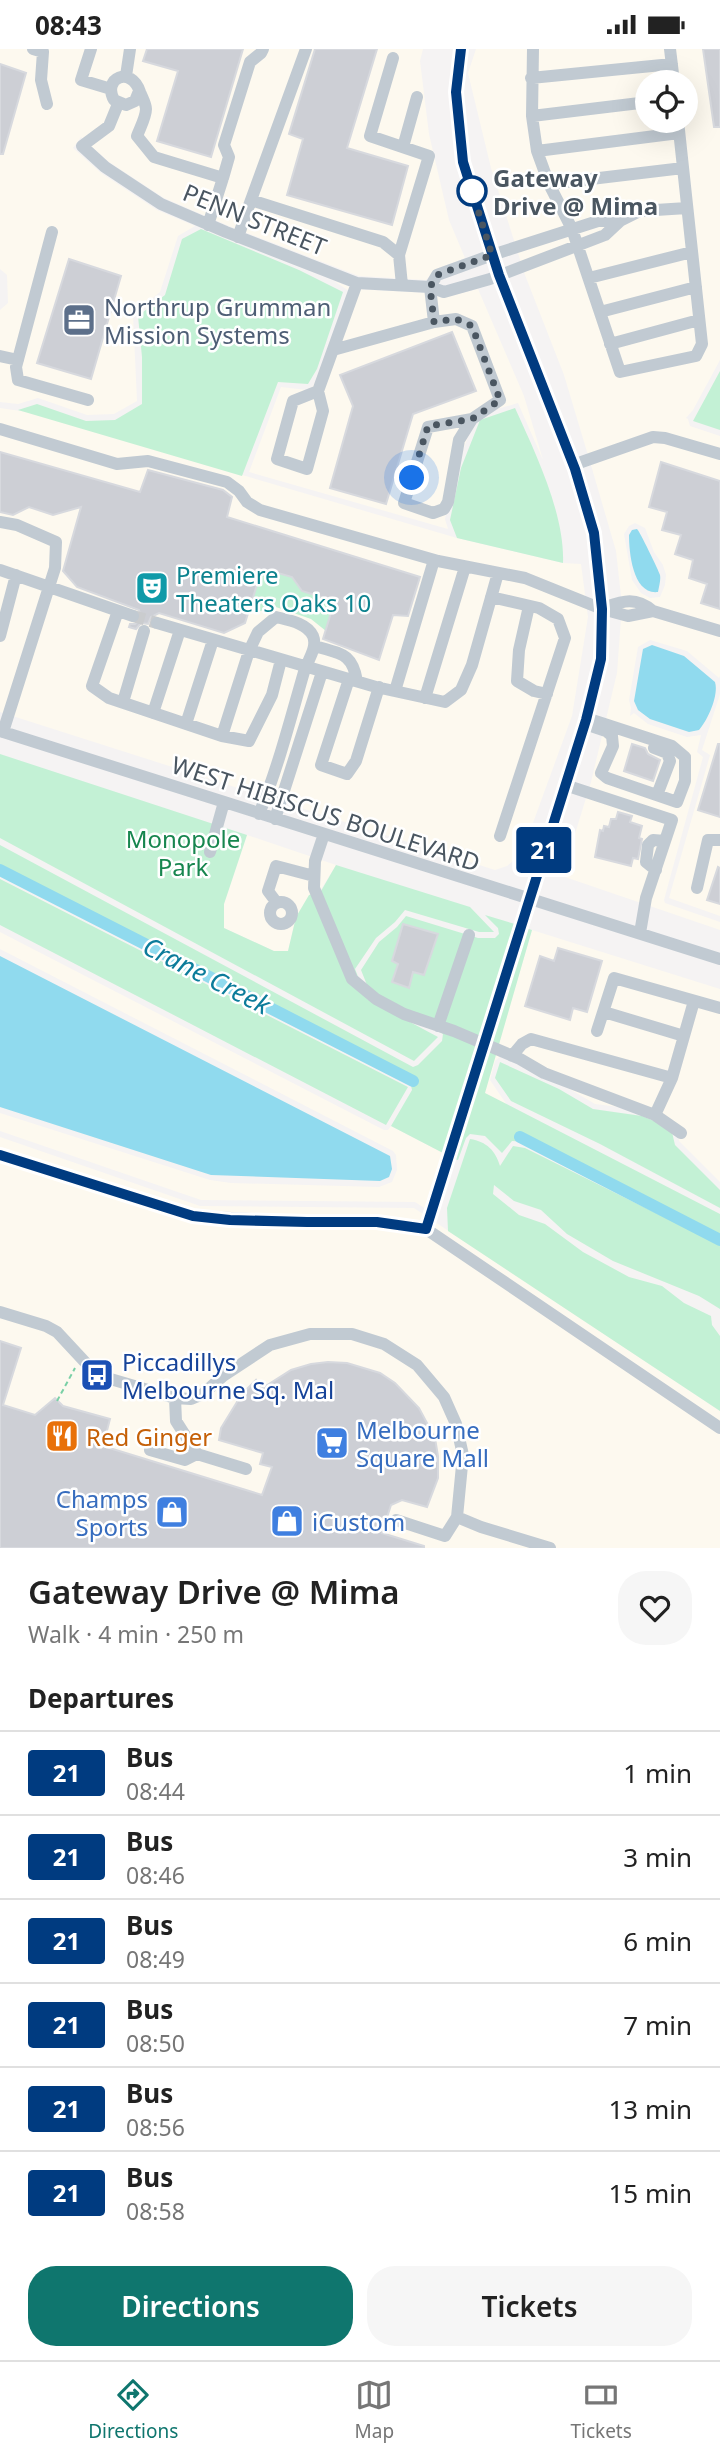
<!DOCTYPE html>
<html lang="en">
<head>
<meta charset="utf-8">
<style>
	:root { --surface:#fff; --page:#f6f6f6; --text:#222; --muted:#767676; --line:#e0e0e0; --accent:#0f766e }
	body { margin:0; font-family:"Noto Sans",sans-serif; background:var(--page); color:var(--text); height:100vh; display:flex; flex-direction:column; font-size:26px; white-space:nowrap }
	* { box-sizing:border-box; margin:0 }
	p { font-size:23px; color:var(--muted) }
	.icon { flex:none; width:38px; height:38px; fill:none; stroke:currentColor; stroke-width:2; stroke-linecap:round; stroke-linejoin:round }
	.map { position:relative; height:1499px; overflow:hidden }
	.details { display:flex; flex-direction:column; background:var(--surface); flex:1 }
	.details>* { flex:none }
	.badge { padding:0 14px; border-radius:5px; font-size:24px; line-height:46px }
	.fabs { position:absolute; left:635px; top:21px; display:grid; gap:14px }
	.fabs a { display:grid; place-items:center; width:63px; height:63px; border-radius:50%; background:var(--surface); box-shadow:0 7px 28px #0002; font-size:35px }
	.you { position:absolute; width:35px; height:35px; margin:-18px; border:5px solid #fff; border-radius:50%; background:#1a73e8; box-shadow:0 0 0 10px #1a73e833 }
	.map>.badge { position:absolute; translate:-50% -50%; box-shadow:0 0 0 4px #fff }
	h2 { padding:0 28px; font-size:26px; line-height:63px }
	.round { display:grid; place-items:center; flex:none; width:74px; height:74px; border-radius:28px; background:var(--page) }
	.head { display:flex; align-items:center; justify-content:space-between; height:119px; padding:0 28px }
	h1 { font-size:33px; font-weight:600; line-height:52px }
	.action { display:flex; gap:14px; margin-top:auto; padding:14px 28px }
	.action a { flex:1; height:80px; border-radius:28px; background:var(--accent); color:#fff; font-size:28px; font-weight:600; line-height:80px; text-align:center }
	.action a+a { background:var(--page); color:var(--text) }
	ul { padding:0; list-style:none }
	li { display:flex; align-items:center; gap:21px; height:84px; padding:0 28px; border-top:2px solid var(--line) }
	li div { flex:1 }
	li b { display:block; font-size:26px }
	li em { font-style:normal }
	li .badge { min-width:77px; font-weight:700; text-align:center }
	.status { display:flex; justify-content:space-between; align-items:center; height:49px; padding:0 35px; background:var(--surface); direction:ltr }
	.status svg { height:19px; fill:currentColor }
	.dock { display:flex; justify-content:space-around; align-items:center; height:98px; border-top:2px solid var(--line); background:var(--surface); font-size:19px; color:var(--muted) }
	.dock a { display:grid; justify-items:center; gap:4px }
	.dock .selected { color:var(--accent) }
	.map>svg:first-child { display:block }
	.commercial { fill:#fdf9ef; fill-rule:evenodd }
	.green { fill:#c3f1d5 }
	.water { fill:#90daee }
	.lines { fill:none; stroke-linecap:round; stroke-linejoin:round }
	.canal { stroke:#90daee; stroke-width:12 }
	.building { fill:#cdcfd5; stroke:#d7d9de; stroke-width:2 }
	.minor-tunnel { stroke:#caccce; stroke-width:12; stroke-dasharray:12 6; stroke-linecap:butt }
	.path { stroke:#7ad0a6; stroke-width:2; stroke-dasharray:5 3.5; stroke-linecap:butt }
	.minor { stroke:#c1cad2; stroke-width:12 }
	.line-casing { stroke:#fff; stroke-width:16 }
	.line { stroke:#003b80; stroke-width:10 }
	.walk { stroke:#4a5661; stroke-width:7; stroke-dasharray:0 12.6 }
	.stop-dot { fill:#fff; stroke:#003b80; stroke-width:3.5 }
	.labels { text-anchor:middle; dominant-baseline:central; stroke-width:5; stroke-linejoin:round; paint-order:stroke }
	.stop-label { font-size:24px; font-weight:bold; fill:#4a5661; stroke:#fff; text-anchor:start }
	.street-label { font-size:24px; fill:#4a5661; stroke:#fff }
	.service-label { font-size:24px; fill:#4e5e75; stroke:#fff; text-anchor:start }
	.culture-label { font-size:24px; fill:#0d838f; stroke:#fff; text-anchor:start }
	.park-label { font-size:24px; fill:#17864f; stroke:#fff }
	.transit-label { font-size:24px; fill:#164399; stroke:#fff; text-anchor:start }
	.shop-label { font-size:24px; fill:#366cbe; stroke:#fff; text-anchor:start }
	.food-label { font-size:24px; fill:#c56008; stroke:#fff; text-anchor:start }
	.water-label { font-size:26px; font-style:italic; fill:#0c7c9b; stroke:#fff }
</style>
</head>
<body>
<div class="status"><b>08:43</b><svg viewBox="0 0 49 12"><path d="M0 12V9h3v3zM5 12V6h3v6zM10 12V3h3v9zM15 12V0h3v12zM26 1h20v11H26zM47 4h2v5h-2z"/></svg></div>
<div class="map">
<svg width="720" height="1499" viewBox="0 0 720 1499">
	<rect width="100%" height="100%" fill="#f5f3f3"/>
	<path class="commercial" d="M0 0H423L420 12 429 85 449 171 465 209 436 220 426 231 359 227 229 177 164 149 109 113 81 88 73 99 101 124 157 161 195 177 178 187 160 243 133 265 137 352 114 365 87 366 38 349 18 355 0 353V261L8 254 7 226 0 220Z
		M476 0H720V311L693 361 686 369 688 370 690 377 720 387V627L719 629 687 602 650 591 638 598 629 651 631 659 630 667 634 664 648 675 687 688 701 686 697 703 703 708 664 851 665 854 720 873V881L562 827 591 733 617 624 622 556 616 502 593 423 564 326 525 226 491 119 468 24ZM648 33H686V72H648ZM635 474 645 479 654 503 663 516 666 526 665 536 660 548 650 549 641 544 632 531 624 485 629 477Z
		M334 232 355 240 428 244 442 249 478 240 524 347 543 411 518 354 477 366 456 418 445 470 448 480 249 423 281 338 307 341 312 338 322 322 349 242Z
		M0 359 27 363 457 489 563 514 581 515 588 568 572 667 522 804 507 817 495 821 0 663Z
		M720 645V867L669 849 710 706 702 701Z
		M247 786 336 816 320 842 296 868 288 902H274L224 879V855Z
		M532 881 720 940V1133L679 1092 677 1078 643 1061 595 1055 561 1035 501 1007 495 1012 490 1031 507 1056 484 1044Z
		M0 883 384 1081H388L391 1077 443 1104 426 1160 415 1153 201 1151 0 1082V1064L210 1131 231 1134 379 1138 392 1133 397 1121 396 1106 393 1102 0 900Z
		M0 1088 200 1157 414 1159 720 1362V1499H0Z"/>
	<path class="green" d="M201 180 299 221 343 243 317 320 308 335 278 333 242 427 18 361 37 355 86 372 115 371 142 355V308L138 267 165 246 182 190Z
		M720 322V381L693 372Z
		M515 359C535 403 565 465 563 514L457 489 450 471 461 419 480 371Z
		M268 521 292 528 302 542 328 550 333 557 326 582 311 570 273 557 258 563 249 560 260 526Z
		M0 705 247 786 224 855V879L274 902H288L296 868 309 846 321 842 336 816 470 858 494 883H479L405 861 395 873 376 889 355 920 367 950 438 988 414 1012 0 789Z
		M0 796 413 1018 418 1016 442 992 443 985 371 946 361 921 379 893 397 878 406 867 478 889H495L499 885 498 879 485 866 515 875 443 1104 391 1077 412 1041 410 1032 0 824Z
		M0 830 408 1038 386 1076 0 876Z
		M526 879 532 881 485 1044 720 1165V1190L528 1093 512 1092 502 1104 485 1087 470 1085 466 1089 458 1111 454 1110Z
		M500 1013 559 1040 593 1060 642 1067 671 1079 675 1096 720 1141V1159L600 1095 511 1052 495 1029Z
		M470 1090C487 1093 495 1101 500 1117L513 1097 525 1099 720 1196V1260L699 1247 613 1212 567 1185 541 1161 514 1152 494 1136 493 1145 519 1166 545 1175 583 1203 629 1228 662 1237 684 1254 711 1267 712 1276 720 1287V1362L448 1182 447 1159Z"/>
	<path class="water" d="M637 480C639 481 659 522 660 526 661 531 659 537 658 543 633 546 629 504 629 486L632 481Z
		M652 596 684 607 715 633C719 646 708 671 699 681L689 683 650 670 638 661 634 652 643 600Z
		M0 907 390 1107 392 1120 389 1128 380 1132 211 1126 0 1058Z"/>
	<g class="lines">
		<path class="canal" d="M0 821 413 1032
			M520 1088 720 1191"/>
	</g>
	<path class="building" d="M147 0H243L211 108 157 92 178 22 143 12Z
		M315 0H377L347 99 408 117 392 176 287 146 303 90 289 85Z
		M703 0H720V78H714Z
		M0 15 26 24 3 105H0Z
		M69 210 121 227 91 330 37 314Z
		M452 283 476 342 413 365 386 455 330 439 353 357 340 326Z
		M0 403 140 443 148 421 223 441 232 448 227 468 420 528 408 567 393 566 379 611 323 590 333 557 328 550 302 542 292 528 268 521 260 526 245 574 224 584 159 564 151 568 148 575 141 574 136 580 129 578 130 575H135L141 570 139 561 77 538 63 522 81 458 53 466 29 458 13 466 0 463Z
		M661 413 720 432V560L701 554 707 535 689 529 693 511 675 505 681 486 662 481 667 463 649 458Z
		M632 695 645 699 648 705 660 711 653 732 624 722Z
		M718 695H720V768L698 761Z
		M618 763 632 767 630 773 642 777 639 789 642 790 638 810 633 809 631 817 595 808 600 781 603 782 604 777 609 778 611 770H616Z
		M718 818 720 819V855L707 851Z
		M403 875 438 885 424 926 413 923 409 939 392 933 398 915 392 912Z
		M558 899 602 912 587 963 573 959 570 971 525 957 540 907 554 912Z
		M0 1292 21 1299 3 1356 35 1366 55 1349 63 1357 110 1370 103 1397 262 1446 272 1418 260 1415 263 1404 219 1391 221 1379 240 1348 248 1339 256 1331 261 1340 291 1321 311 1315 328 1313 347 1314 380 1324 395 1334 419 1359 435 1389 438 1407V1429L427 1458 402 1451 391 1456 382 1484 424 1497V1499H0Z"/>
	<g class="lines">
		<path class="minor-tunnel" d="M133 567 157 574"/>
		<path class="path" d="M57 1352 75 1319"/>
		<path class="minor" d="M33 0 43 3 41 31 47 55
			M91 0 81 31 111 40
			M533 0 532 67 537 102 549 135 572 180 620 323 696 307 702 295 678 72
			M670 0 674 33
			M393 9 370 87 429 107 399 206
			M126 27 130 0
			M531 29 672 15
			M139 42 135 52 126 56 114 51C102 29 131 16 140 43 142 48 146 55 146 60 146 68 140 79 137 87L154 108 223 129 208 176
			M118 55 109 77 82 97 105 118 161 155 226 183 357 234 430 238 444 243 490 230 605 186 620 172 640 162 687 159
			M532 67 648 53
			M403 98 417 48
			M537 102 679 84
			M223 129 229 108 224 96 250 13 261 4 263 0
			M549 135 683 119
			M251 151 306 0
			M52 183 16 318 18 331 88 351
			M238 188 251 151 383 193 399 206 402 236
			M589 229 692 203
			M430 238 437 226 492 206 598 172H620
			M430 238 434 273
			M600 263 696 238
			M610 295 699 271
			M333 301 434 273 456 270 472 277 500 351 472 370 428 378 404 454 433 464 444 460 448 453 459 391 472 370
			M0 307 18 311
			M318 342 323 362 307 420 277 410 293 352Z
			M318 342 357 234
			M0 380 117 415 148 412 227 433 239 442 247 453 260 461 438 512 525 529 602 560 628 567 653 562
			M573 416 653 388 665 389 720 405
			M0 473 17 476 56 493 55 519 3 683
			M0 521 133 567
			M491 548 539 559 558 570 565 589 500 787
			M529 557 519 601 517 632 534 642 547 645
			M603 559C623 552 635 547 653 562L720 582
			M118 562 92 637 109 649 222 687 249 692 272 646 281 611
			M157 574 376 638 445 653 461 641 472 616 498 524
			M0 587 16 526
			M315 597C340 605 352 603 357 632
			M349 630 321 716 347 725 356 712 379 638
			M395 642 434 511
			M425 649 465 518
			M123 653 144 582
			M153 664 180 581
			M186 675 213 591
			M585 675 606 682 612 687 613 697 601 724 607 729 677 753 685 732V708L672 697 586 669
			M0 682 720 910
			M222 687 249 602 258 583 276 568C288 571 307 574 313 587 318 599 307 612 304 623 290 671 278 719 259 765
			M654 699 667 704 670 712 657 746
			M565 736 672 771 646 849 640 884
			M275 770 322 623
			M324 785 315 812 314 839 352 930 376 950 404 965 454 982 520 1010 544 1024 655 1066 681 1084
			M210 803 224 753
			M656 821 646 813 648 796 653 791 665 792
			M697 839 708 791H720
			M270 864a11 11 0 1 1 22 0a11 11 0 1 1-22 0Z
			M277 854 268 842 276 817 314 827
			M604 963 684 987
			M438 977 469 886
			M597 982 614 929 720 959
			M512 1007 522 995 531 990 672 1029
			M655 1066 672 1029 694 952
			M0 1106 193 1167 307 1173H377L426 1180 720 1379
			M426 1180 586 671 601 610 602 560 594 484 575 420 499 226 463 113 456 43 461 0
			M0 1263 46 1277 57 1283 97 1326 175 1349 191 1350 203 1345 223 1327 270 1296 310 1285H352L384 1295 417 1316 444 1348 456 1375 463 1406 457 1468 481 1478 550 1499
			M175 1349 176 1372 197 1405 246 1420
			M150 1401 185 1411 197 1405
			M396 1471 445 1487 457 1468"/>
	</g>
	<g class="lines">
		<defs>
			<path id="line" d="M0 1106 193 1167 230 1171 307 1173H377L426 1180 586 671 601 610 602 560 594 484 575 420 499 226 463 113 456 43 461 0"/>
		</defs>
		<use href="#line" class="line-casing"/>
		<use href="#line" class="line"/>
		<path class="walk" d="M412 429 428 377 472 370 500 351 472 277 456 270 434 273 430 238 437 226 492 206 470 136 472 142"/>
	</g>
	<defs>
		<symbol id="office-square" viewBox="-11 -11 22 22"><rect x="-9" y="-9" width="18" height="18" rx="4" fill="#5c6f8a" stroke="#fff"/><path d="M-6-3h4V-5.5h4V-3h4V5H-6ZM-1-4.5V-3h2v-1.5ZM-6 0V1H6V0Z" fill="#fff"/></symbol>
		<symbol id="theatre-square" viewBox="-11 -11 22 22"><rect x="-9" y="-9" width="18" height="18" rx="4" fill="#0f9aa8" stroke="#fff"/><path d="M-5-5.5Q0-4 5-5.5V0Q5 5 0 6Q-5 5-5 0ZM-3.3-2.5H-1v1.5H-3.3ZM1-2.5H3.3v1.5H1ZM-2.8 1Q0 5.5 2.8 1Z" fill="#fff"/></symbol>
		<symbol id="bus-square" viewBox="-11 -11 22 22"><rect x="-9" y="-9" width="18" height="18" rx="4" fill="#1a4fb4" stroke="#fff"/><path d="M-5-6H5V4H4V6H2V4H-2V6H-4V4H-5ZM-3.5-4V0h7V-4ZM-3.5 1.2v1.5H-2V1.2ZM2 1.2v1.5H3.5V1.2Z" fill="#fff"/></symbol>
		<symbol id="restaurant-square" viewBox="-11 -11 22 22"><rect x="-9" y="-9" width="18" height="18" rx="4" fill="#e8710a" stroke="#fff"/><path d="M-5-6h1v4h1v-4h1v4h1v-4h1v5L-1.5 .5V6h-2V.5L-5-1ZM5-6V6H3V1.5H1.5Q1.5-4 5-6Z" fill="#fff"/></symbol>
		<symbol id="supermarket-square" viewBox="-11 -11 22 22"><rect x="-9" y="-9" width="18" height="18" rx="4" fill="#3f7fe0" stroke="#fff"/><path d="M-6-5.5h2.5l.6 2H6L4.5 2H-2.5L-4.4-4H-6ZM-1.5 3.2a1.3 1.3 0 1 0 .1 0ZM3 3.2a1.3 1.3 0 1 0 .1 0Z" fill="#fff"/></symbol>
		<symbol id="shop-square" viewBox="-11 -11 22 22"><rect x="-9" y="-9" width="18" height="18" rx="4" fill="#3f7fe0" stroke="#fff"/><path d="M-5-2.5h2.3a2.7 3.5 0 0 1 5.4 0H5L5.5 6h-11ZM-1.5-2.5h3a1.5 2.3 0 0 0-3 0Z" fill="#fff"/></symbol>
	</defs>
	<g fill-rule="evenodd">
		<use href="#office-square" x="60" y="252" width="38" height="38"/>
		<use href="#theatre-square" x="133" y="520" width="38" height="38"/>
		<use href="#bus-square" x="78" y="1307" width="38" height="38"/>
		<use href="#restaurant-square" x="43" y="1368" width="38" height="38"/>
		<use href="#supermarket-square" x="313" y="1375" width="38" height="38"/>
		<use href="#shop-square" x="153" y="1444" width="38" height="38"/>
		<use href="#shop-square" x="268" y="1453" width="38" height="38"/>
	</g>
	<circle class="stop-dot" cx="472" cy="142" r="14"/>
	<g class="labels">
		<g class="stop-label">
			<text x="493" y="128">Gateway<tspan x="493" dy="28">Drive @ Mima</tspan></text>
		</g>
		<g class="street-label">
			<text transform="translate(255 170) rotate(22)">PENN STREET</text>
			<text transform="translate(326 764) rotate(18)">WEST HIBISCUS BOULEVARD</text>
		</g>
		<g class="service-label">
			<text x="104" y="257">Northrup Grumman<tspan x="104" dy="28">Mission Systems</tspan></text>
		</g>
		<g class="culture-label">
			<text x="176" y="525">Premiere<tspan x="176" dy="28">Theaters Oaks 10</tspan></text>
		</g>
		<g class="park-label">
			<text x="183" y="789">Monopole<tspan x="183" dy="28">Park</tspan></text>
		</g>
		<g class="transit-label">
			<text x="122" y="1312">Piccadillys<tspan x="122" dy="28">Melbourne Sq. Mal</tspan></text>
		</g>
		<g class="shop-label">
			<text x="356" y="1380">Melbourne<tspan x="356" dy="28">Square Mall</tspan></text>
			<text x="148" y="1449" text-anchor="end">Champs<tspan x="148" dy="28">Sports</tspan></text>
			<text x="312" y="1472">iCustom</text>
		</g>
		<g class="food-label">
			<text x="86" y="1387">Red Ginger</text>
		</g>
		<g class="water-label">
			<text transform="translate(207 926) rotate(27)">Crane Creek</text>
		</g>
	</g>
</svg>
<div class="fabs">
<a><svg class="icon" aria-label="locate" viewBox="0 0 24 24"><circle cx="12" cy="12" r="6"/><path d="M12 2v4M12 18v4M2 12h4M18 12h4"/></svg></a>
</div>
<div class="you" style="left:412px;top:429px"></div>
<b class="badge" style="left:544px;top:801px;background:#003b80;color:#fff">21</b>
</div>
<section class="details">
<div class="head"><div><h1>Gateway Drive @ Mima</h1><p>Walk · 4 min · 250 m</p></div><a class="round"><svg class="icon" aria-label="heart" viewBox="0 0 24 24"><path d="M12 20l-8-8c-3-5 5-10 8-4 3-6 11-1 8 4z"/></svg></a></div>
<h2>Departures</h2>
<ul>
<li><span class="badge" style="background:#003b80;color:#fff">21</span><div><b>Bus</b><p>08:44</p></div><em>1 min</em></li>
<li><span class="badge" style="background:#003b80;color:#fff">21</span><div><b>Bus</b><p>08:46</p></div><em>3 min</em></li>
<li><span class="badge" style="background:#003b80;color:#fff">21</span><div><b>Bus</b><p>08:49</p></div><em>6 min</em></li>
<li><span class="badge" style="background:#003b80;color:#fff">21</span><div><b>Bus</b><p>08:50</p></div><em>7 min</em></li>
<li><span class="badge" style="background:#003b80;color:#fff">21</span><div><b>Bus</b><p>08:56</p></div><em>13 min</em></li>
<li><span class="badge" style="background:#003b80;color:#fff">21</span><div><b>Bus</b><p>08:58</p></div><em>15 min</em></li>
</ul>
<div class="action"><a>Directions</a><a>Tickets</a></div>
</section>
<nav class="dock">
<a class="selected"><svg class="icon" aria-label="directions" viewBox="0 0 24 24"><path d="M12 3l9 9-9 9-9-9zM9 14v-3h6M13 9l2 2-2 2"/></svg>Directions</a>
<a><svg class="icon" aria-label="map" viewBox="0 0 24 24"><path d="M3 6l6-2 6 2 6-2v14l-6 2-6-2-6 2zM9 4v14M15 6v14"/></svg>Map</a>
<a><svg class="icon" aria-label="tickets" viewBox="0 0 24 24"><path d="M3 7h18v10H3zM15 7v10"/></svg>Tickets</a>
</nav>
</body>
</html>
